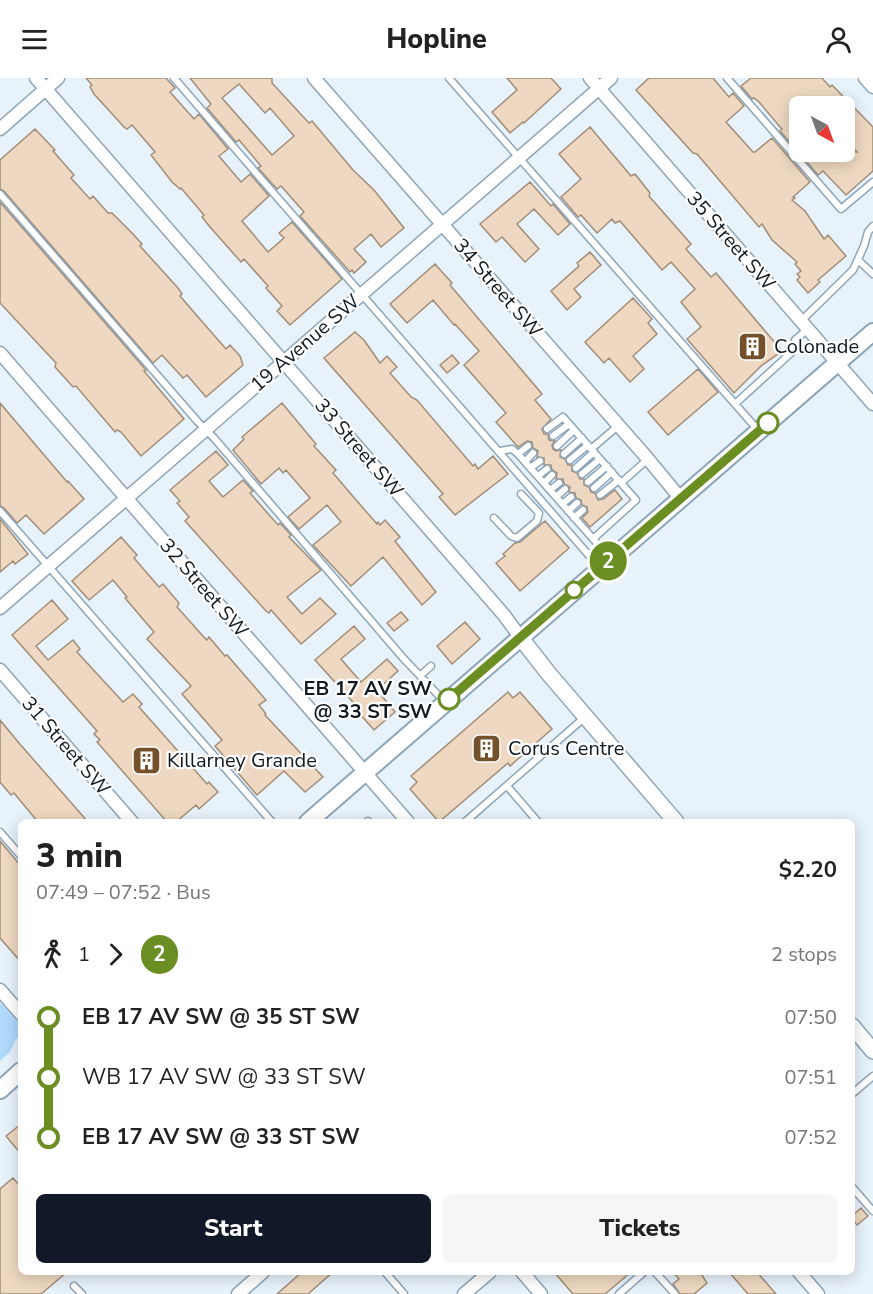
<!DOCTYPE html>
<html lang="en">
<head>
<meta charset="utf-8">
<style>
	:root { --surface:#fff; --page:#f6f6f6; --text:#222; --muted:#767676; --accent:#111827 }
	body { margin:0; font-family:"Nunito Sans",sans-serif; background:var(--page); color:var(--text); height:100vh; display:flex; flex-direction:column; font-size:22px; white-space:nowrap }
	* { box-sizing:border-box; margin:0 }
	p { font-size:20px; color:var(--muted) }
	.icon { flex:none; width:33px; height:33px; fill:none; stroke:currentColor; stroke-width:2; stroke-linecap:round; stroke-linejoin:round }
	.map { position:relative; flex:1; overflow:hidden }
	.details { position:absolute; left:18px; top:741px; width:837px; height:456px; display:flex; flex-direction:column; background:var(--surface); border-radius:9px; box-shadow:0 3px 15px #0003 }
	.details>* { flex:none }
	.badge { padding:0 12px; border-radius:20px; font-size:21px; line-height:39px }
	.needle { width:39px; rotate:139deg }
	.controls { position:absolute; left:789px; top:18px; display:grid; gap:12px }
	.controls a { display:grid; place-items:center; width:66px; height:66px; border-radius:9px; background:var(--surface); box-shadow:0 3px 15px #0003; font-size:30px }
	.map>.badge { position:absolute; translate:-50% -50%; box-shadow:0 0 0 3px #fff }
	.legs { display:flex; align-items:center; gap:9px; height:66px; padding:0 18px; font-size:20px }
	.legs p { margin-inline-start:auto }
	.overview { display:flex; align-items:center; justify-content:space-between; height:102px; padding:0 18px }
	h1 { font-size:33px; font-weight:800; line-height:45px }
	.action { display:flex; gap:12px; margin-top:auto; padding:12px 18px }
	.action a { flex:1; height:69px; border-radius:9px; background:var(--accent); color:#fff; font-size:24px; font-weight:800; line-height:69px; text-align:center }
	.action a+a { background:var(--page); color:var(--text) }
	ul { padding:0 18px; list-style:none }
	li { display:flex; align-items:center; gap:21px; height:60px; font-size:22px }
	li i { display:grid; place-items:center; width:9px; height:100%; margin:0 8px; background:currentColor }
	li i::after { content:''; width:15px; height:15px; margin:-8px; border:4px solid; border-radius:50%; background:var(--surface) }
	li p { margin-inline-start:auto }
	li:first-child i { background:linear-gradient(#0000 50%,currentColor 0) }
	li:last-child i { background:linear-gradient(currentColor 50%,#0000 0) }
	header { display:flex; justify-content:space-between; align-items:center; height:78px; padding:0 18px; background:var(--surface); font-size:27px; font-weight:800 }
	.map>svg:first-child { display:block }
	.green { fill:#b0d9fc }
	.building { fill:#eed8c1; stroke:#a18d77; stroke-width:1.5; fill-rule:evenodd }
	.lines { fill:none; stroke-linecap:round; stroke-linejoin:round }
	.service-casing { stroke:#8da5b9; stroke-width:9 }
	.minor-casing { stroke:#8da5b9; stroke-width:15 }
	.tertiary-casing { stroke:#8da5b9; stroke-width:18 }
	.secondary-casing { stroke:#8da5b9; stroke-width:20 }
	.service { stroke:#fff; stroke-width:6 }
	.minor { stroke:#fff; stroke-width:12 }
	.tertiary { stroke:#fff; stroke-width:15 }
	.secondary { stroke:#fff; stroke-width:16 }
	.line-1-casing { stroke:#fff; stroke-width:14 }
	.line-1 { stroke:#6b8e23; stroke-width:9 }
	.stop-1-dot { fill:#fff; stroke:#6b8e23; stroke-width:3 }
	.labels { text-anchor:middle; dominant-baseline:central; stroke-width:4.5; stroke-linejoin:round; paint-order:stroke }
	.street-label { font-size:20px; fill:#111a21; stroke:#fefefe }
	.poi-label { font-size:20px; fill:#111a21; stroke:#fefefe; text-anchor:start }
	.stop-label { font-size:20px; font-weight:bold; fill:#111a21; stroke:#fefefe; text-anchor:end }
</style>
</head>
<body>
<header><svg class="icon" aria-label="menu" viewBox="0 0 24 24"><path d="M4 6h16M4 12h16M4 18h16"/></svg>Hopline<svg class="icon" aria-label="person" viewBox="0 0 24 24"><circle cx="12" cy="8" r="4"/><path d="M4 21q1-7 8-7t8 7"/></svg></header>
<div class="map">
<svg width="873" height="1216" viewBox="0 0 873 1216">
	<rect width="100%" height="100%" fill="#e8f2fb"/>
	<path class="green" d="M0 925 21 946V960L16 961 10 974 0 983Z"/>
	<path class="building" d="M86 0H166L175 10 170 14 194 41 199 36 228 71 219 78 241 104 250 96 269 118 242 143 268 174 284 160 279 155 292 144 342 201 290 247 277 233 282 228 266 210 268 208 244 181 241 184 210 149 202 139 204 137 181 110 180 111 172 104 151 77 155 74 132 47 127 51 124 49 94 16 90 9 92 7Z
		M190 0H272V5L309 45 312 43 353 92 374 112 404 150 381 169 371 156 354 171 366 184 354 195 352 192 350 194 300 138 304 134 281 108 277 111 258 90 261 88 239 62 236 64 207 30 211 26ZM239 6 265 35 270 30 294 58 272 77 222 20Z
		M507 0H551L561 11 524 45 523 44 510 55 492 34 517 12Z
		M649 0H713L729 19 733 15 744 28 726 44 753 74H755L772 60 810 104 793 119 795 120 792 122 805 133 824 161 828 157 846 178 818 202 820 204 808 215 797 202 800 199 797 196 801 193 795 186 797 184 772 162 762 146 759 149 697 76 693 75 636 12Z
		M751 0H822L830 9 832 7 873 49V93L846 117 823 93 818 97 780 53 782 51 780 49 759 24 754 20 752 21 741 8ZM800 28H844V59L857 74H800Z
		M590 49 631 98 635 96 650 115 649 118 691 166 686 171 711 199 716 195 782 273 761 288 734 315 687 261 701 249 681 224 695 211 671 184 662 192 620 143 615 145 612 141 597 155 581 137 578 139 561 119 581 101 559 76Z
		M35 51 55 72 53 73 74 97 71 100 90 121 93 118 108 135H112L133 156 142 166 140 168 178 210 182 216 180 218 199 240 226 271 230 267 240 278 243 287 206 319 187 297 183 300 162 277 153 285 4 113 0 111V82Z
		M530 104 551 128 553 126 570 146 558 157 534 131 517 146 539 171 525 184 502 159 496 164 480 146Z
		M0 124 146 292 144 293 184 341 141 378 121 354 117 352 115 354 76 308 73 309 55 289 56 285 0 225Z
		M590 174 601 187 574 211 581 219 567 232 551 213 579 188 577 185Z
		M435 186 452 205 450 207 542 316 535 322 551 341 542 351 544 356H548L549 362 555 363 552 367 553 371 556 373 561 372 560 379 565 381 568 387H572V393L577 395 580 401H584V407L589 409 591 414 595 415 598 422 603 421 615 412 622 421 590 449 582 440 588 434 587 429 582 427 581 422 576 420 575 415 569 414 570 409 564 406 563 401H556L557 395 552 392 551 387H544V380L537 379 538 373 533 370 532 364 527 363 518 369 496 344 506 335 464 287 479 273 455 246 454 247 433 222 407 245 390 226Z
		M633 220 652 241 648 245 657 256 633 278 644 291 630 304 609 280 604 285 585 264Z
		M355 254 364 262 380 285 387 278 397 289 390 295 411 319 417 322 473 388 475 386 478 391 493 378 508 396 455 437 439 419 443 416 324 280Z
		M452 277 459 285 447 295 440 287Z
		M698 291 718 314 668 357 648 334Z
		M0 325 67 404 68 403 84 421 44 456 26 437 17 445 4 430 0 428Z
		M282 325 316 366 314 368 336 392 333 395 357 423 377 446 378 444 380 447 385 442 400 459 395 463 436 514 422 527 383 479 351 508 313 467 341 444 327 427 299 451 288 439 310 420 286 392 283 395 279 390 261 406 233 372 244 361 242 359Z
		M216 373 228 387 209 403 223 419 243 402 253 413 250 415 278 447 280 445 291 457 289 459 321 492 287 519 302 536 320 520 336 536 301 566 271 532 269 535 266 533 185 443 189 439 177 425 180 423 170 412Z
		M0 441 28 476 15 486 13 483 0 494Z
		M545 443 569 470 520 513 496 485 505 478 503 476 515 465 520 464Z
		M121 459 137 477 134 480 159 509 163 506 179 525 177 529 202 557 207 562 209 559 225 578 227 577 266 622 259 627 266 636 265 637 323 699 305 714 284 693 257 717 215 668 222 662 182 616 191 608 147 561 154 554 125 520 127 519 113 502 89 522 72 503Z
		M52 522 68 541 36 568 48 582 73 562 80 571 77 574 123 624 133 616 142 626 139 629 207 706 209 704 218 714 199 731 196 727 176 744H167L97 664 100 662 94 656 97 653 12 557Z
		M401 534 408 542 394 553 387 545Z
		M465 544 480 561 452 586 437 568Z
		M354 548 365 561 341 581 361 604 387 581 398 593 377 612 395 634 374 652 358 634 360 632 315 582Z
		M508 614 513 620 520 614 552 651 510 688 508 685 439 744 410 711 417 704 411 698Z
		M0 642 19 665 88 744H38L14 715 11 717 0 704Z
		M0 763 21 788V884L0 860Z
		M21 1046V1076L6 1058Z
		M13 1100 21 1109V1194H67L41 1216H0V1111Z
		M861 1130 868 1138 857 1147 852 1141V1138Z
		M302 1194H333L308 1216H277Z
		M554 1194H631L605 1216H573Z
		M673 1194H700L707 1205 694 1216H680L673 1206 679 1201Z
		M729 1194H757L776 1216H748Z"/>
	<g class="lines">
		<defs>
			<path id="service" d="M174 0C315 164 458 326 600 490
				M449 0 757 351
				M727 0 841 131 873 104
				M0 116 198 344 214 360 404 581 444 623
				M858 182 873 196
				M801 243 853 192 864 168 868 154 873 148
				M735 326 792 274 795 262 808 251
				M547 351 563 339 621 405 648 381
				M553 358 569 346
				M557 368 574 352
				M591 371 618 348
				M500 373 512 371 518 376 611 481
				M518 376 528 368
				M564 376 582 360
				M570 382 588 367
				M525 384 533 375
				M530 390 540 383
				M576 390 594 374
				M582 396 600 381
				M538 398 547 391
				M588 404 607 388
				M544 405 552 397
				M594 410 612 394
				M550 412 559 405
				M600 417 619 402
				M556 419 565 411
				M562 426 571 419
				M0 433 272 744
				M568 433 577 425
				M494 440 511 458 517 460 537 443 539 435 521 416
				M574 440 583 432
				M593 461 636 422 621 405
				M421 597 431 588
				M507 708 538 744
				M367 744 368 743
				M465 744 585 639
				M0 754 21 778
				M852 1016 873 998
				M852 1109 873 1133
				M385 1194 404 1216
				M655 1194 675 1216
				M74 1208 82 1216
				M619 1216 644 1194"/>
			<path id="minor" d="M36 0 504 537 520 559
				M314 0 648 381 681 421
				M590 0 873 326
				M865 0 873 9
				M0 51 58 0
				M0 275 408 744
				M0 530 611 0
				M0 592 132 744
				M0 912 21 936
				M522 1194 541 1216
				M799 1194 818 1216
				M238 1216 263 1194
				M464 1216 490 1194"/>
			<path id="tertiary" d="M520 559 549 596 676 744
				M852 948 873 973"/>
			<path id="secondary" d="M308 744 873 254
				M0 1012 21 993"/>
		</defs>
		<use href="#service" class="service-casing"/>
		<use href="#minor" class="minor-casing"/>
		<use href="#tertiary" class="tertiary-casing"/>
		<use href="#secondary" class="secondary-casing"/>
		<use href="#service" class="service"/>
		<use href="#minor" class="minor"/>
		<use href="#tertiary" class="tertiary"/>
		<use href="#secondary" class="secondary"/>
	</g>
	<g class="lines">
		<defs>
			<path id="line-1" d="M449 621 768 345"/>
		</defs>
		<use href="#line-1" class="line-1-casing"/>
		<use href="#line-1" class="line-1"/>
	</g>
	<defs>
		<symbol id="building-square" viewBox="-11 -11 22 22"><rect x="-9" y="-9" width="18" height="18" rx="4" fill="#74512a" stroke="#fefefe"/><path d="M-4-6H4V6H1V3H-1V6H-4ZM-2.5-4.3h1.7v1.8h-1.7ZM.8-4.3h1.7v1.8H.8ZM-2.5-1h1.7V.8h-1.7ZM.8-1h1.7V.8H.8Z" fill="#fff"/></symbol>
	</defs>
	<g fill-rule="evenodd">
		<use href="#building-square" x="736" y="252" width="33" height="33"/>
		<use href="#building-square" x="470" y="654" width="33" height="33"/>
		<use href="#building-square" x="130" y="666" width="33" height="33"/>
	</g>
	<g class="stop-1-dot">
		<circle cx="768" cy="345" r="10"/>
		<circle cx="574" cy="512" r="8"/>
		<circle cx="449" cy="621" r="10"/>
	</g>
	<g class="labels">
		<g class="street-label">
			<text transform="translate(731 163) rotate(49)">35 Street SW</text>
			<text transform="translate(498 210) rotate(49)">34 Street SW</text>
			<text transform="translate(305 265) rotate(-41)">19 Avenue SW</text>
			<text transform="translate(359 370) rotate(49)">33 Street SW</text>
			<text transform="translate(204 510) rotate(49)">32 Street SW</text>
			<text transform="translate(66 668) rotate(49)">31 Street SW</text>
		</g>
		<g class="poi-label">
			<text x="774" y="268">Colonade</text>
			<text x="508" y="670">Corus Centre</text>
			<text x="167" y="682">Killarney Grande</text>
		</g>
		<g class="stop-label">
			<text x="432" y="610">EB 17 AV SW<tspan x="432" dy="23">@ 33 ST SW</tspan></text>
		</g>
	</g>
</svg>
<div class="controls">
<a><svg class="needle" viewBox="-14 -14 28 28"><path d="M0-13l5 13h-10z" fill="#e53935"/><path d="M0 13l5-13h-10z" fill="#767676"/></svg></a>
</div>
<b class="badge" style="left:608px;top:483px;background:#6b8e23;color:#fff">2</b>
<section class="details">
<div class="overview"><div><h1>3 min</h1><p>07:49 – 07:52 · Bus</p></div><b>$2.20</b></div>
<div class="legs"><svg class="icon" aria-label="walk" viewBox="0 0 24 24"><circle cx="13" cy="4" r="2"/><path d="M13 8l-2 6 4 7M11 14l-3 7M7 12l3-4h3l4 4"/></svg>1<svg class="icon" aria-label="forward" viewBox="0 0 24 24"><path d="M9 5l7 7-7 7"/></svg><b class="badge" style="background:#6b8e23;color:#fff">2</b><p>2 stops</p></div>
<ul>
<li><i style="color:#6b8e23"></i><b>EB 17 AV SW @ 35 ST SW</b><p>07:50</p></li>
<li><i style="color:#6b8e23"></i><span>WB 17 AV SW @ 33 ST SW</span><p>07:51</p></li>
<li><i style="color:#6b8e23"></i><b>EB 17 AV SW @ 33 ST SW</b><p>07:52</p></li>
</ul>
<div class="action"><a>Start</a><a>Tickets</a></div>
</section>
</div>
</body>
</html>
